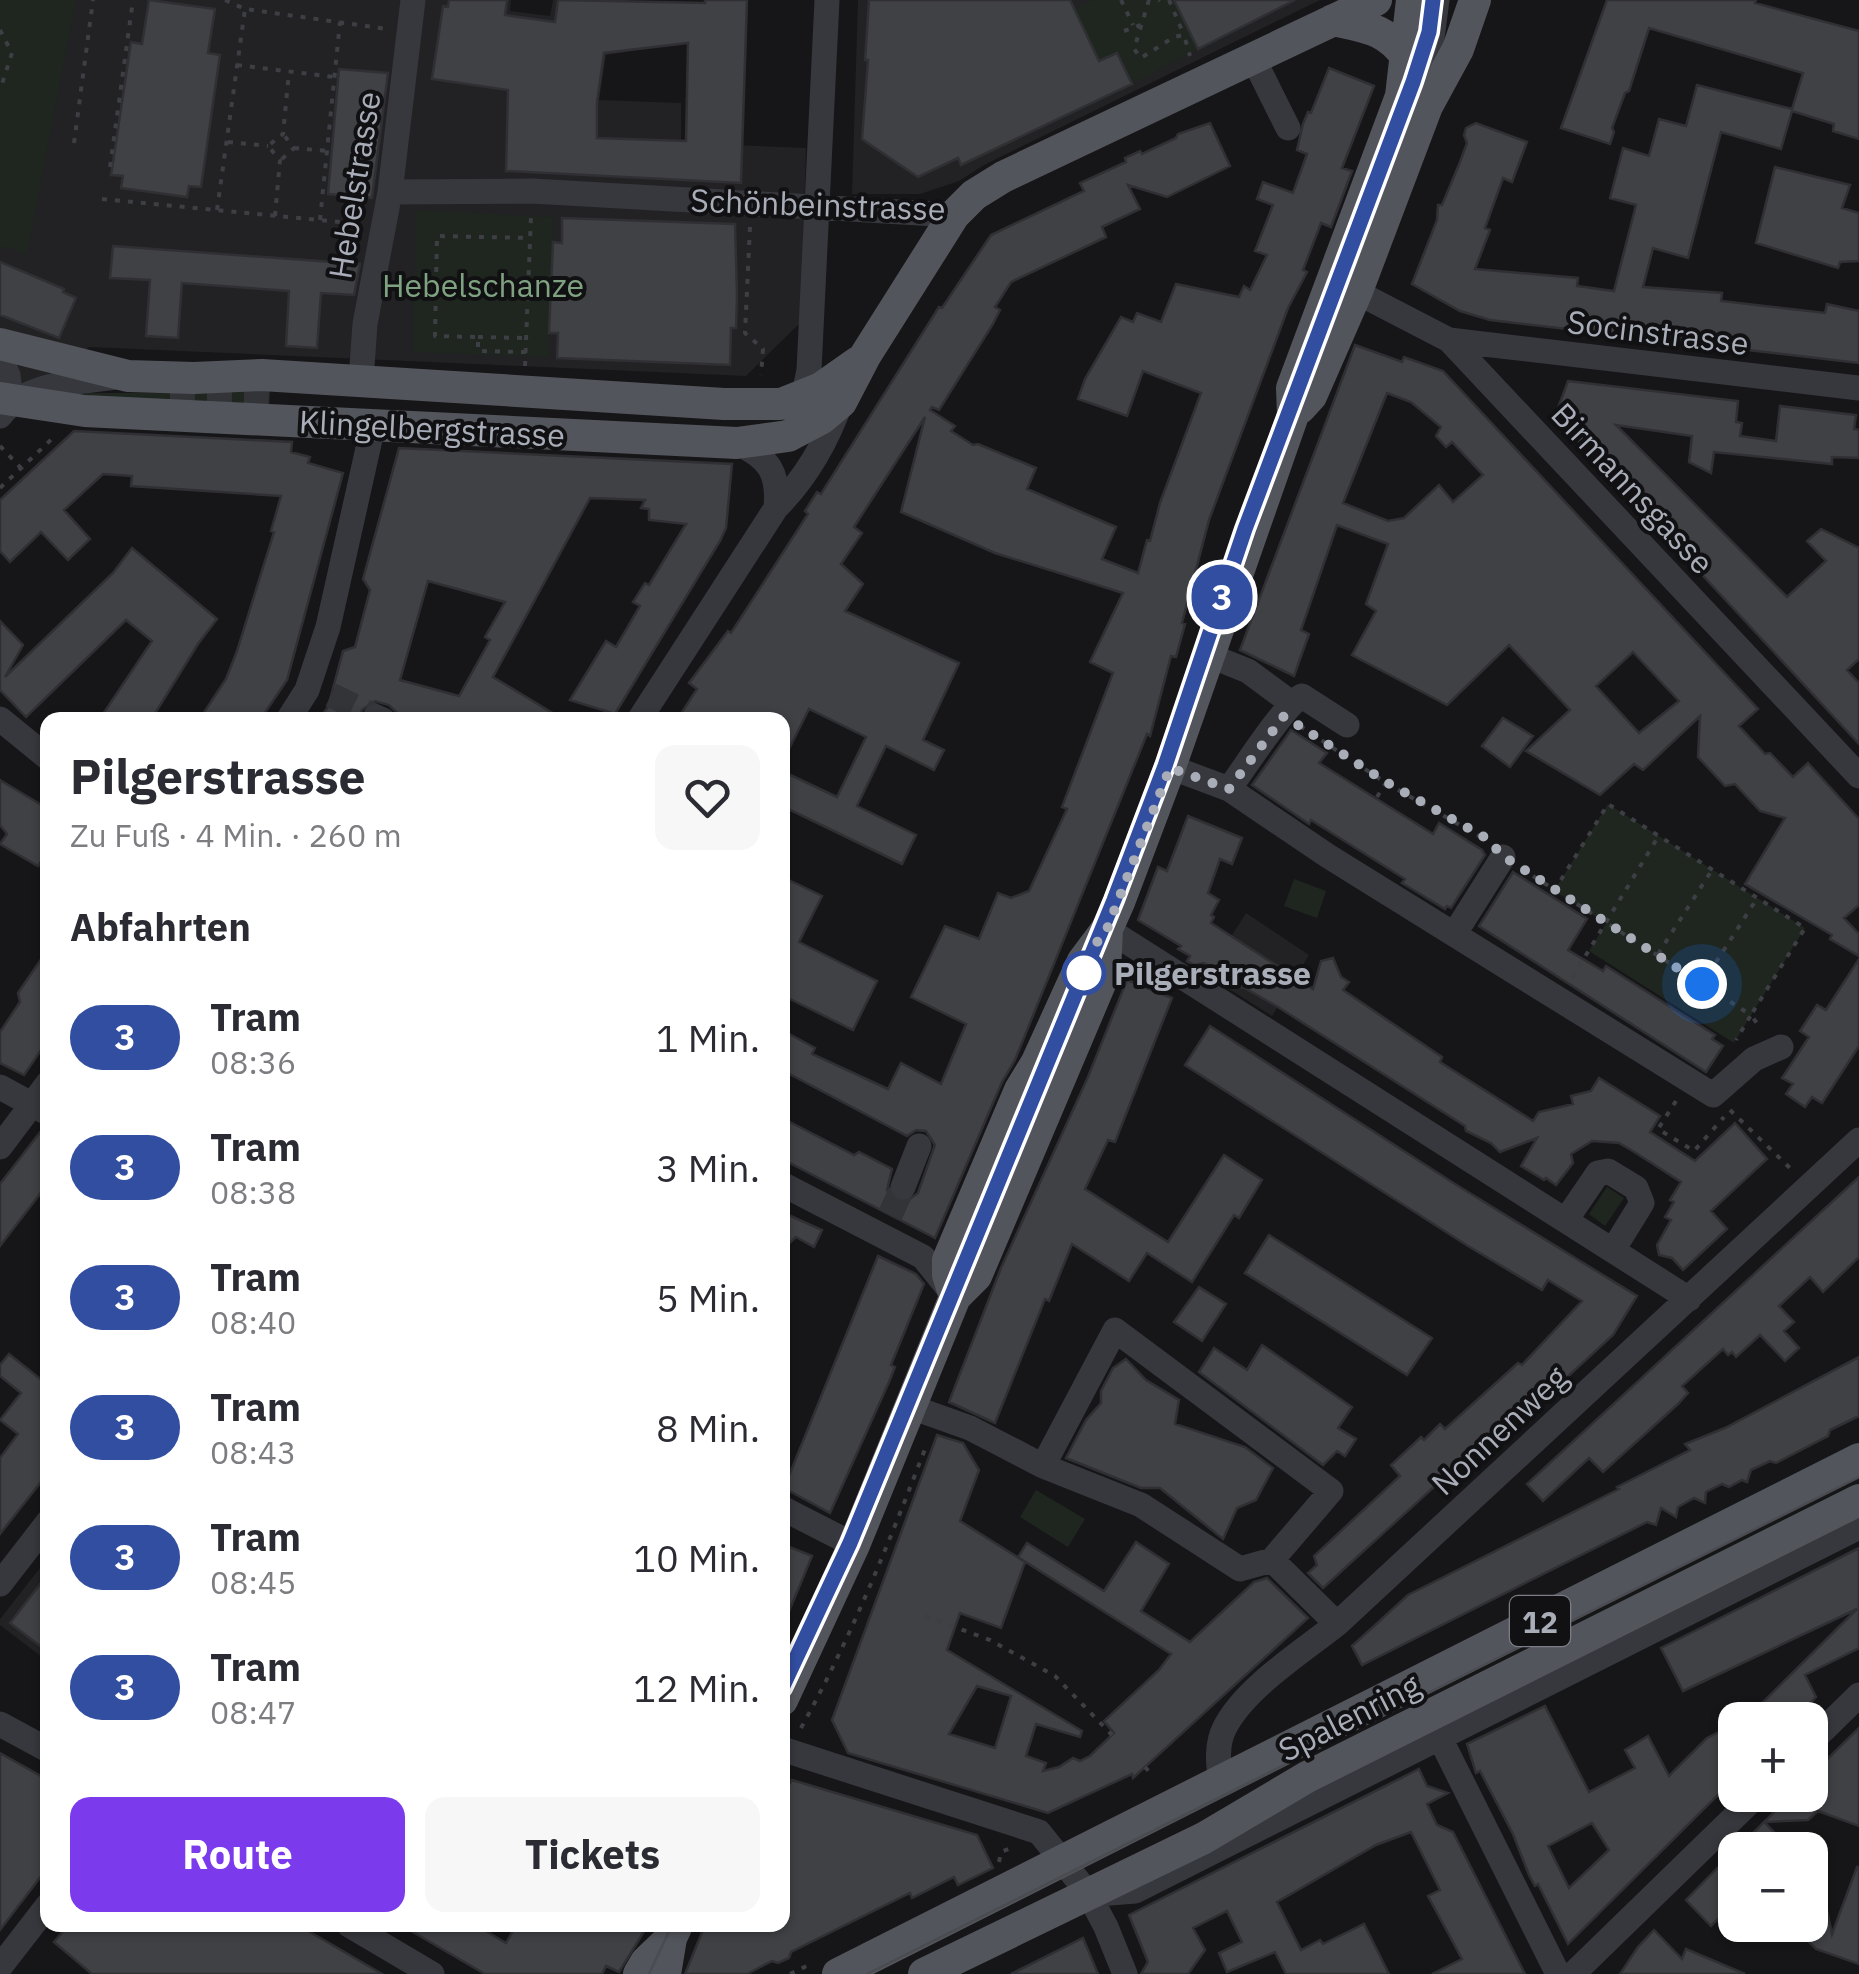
<!DOCTYPE html>
<html lang="de">
<head>
<meta charset="utf-8">
<style>
	:root { --surface:#fff; --page:#f7f7f7; --text:#2b2b33; --muted:#7c7c81; --accent:#7c3aed }
	body { margin:0; font-family:"IBM Plex Sans",sans-serif; background:var(--page); color:var(--text); height:100vh; display:flex; flex-direction:column; font-size:38px; white-space:nowrap }
	* { box-sizing:border-box; margin:0 }
	p { font-size:32px; color:var(--muted) }
	.icon { flex:none; width:55px; height:55px; fill:none; stroke:currentColor; stroke-width:2; stroke-linecap:round; stroke-linejoin:round }
	.map { position:relative; flex:1; overflow:hidden }
	.details { position:absolute; left:40px; top:712px; width:750px; height:1220px; display:flex; flex-direction:column; background:var(--surface); border-radius:20px; box-shadow:0 2px 8px #0004 }
	.details>* { flex:none }
	.badge { padding:0 20px; border-radius:32px; font-size:35px; line-height:65px }
	.fabs { position:absolute; left:1718px; top:1702px; display:grid; gap:20px }
	.fabs a { display:grid; place-items:center; width:110px; height:110px; border-radius:20px; background:var(--surface); box-shadow:0 2px 8px #0004; font-size:50px }
	.you { position:absolute; width:50px; height:50px; margin:-25px; border:8px solid #fff; border-radius:50%; background:#1a73e8; box-shadow:0 0 0 15px #1a73e833 }
	.map>.badge { position:absolute; translate:-50% -50%; box-shadow:0 0 0 5px #fff }
	h2 { padding:0 30px; font-size:38px; line-height:90px }
	.round { display:grid; place-items:center; flex:none; width:105px; height:105px; border-radius:20px; background:var(--page) }
	.summary { display:flex; align-items:center; justify-content:space-between; height:170px; padding:0 30px }
	h1 { font-size:48px; font-weight:700; line-height:75px }
	.button { display:flex; gap:20px; margin-top:auto; padding:20px 30px }
	.button a { flex:1; height:115px; border-radius:20px; background:var(--accent); color:#fff; font-size:40px; font-weight:700; line-height:115px; text-align:center }
	.button a+a { background:var(--page); color:var(--text) }
	ul { padding:0; list-style:none }
	li { display:flex; align-items:center; gap:30px; height:130px; padding:0 30px }
	li div { flex:1 }
	li b { display:block; font-size:38px }
	li em { font-style:normal }
	li .badge { min-width:110px; font-weight:700; text-align:center }
	.map>svg:first-child { display:block }
	.built { fill:#222225 }
	.green { fill:#1e261f }
	.building { fill:#404145; stroke:#303034; stroke-width:2.5; fill-rule:evenodd }
	.lines { fill:none; stroke-linecap:round; stroke-linejoin:round }
	.minor-tunnel { stroke:#333438; stroke-width:25; stroke-dasharray:25 12; stroke-linecap:butt }
	.path { stroke:#3d3f44; stroke-width:4; stroke-dasharray:5 8; stroke-linecap:butt }
	.minor { stroke:#37383d; stroke-width:25 }
	.major { stroke:#53555c; stroke-width:32 }
	.tram { stroke:#4a4c52; stroke-width:2.5 }
	.line-casing { stroke:#fff; stroke-width:22 }
	.line { stroke:#324ea1; stroke-width:15 }
	.walk { stroke:#a8adb8; stroke-width:10; stroke-dasharray:0 18 }
	.stop-dot { fill:#fff; stroke:#324ea1; stroke-width:5 }
	.labels { text-anchor:middle; dominant-baseline:central; stroke-width:8; stroke-linejoin:round; paint-order:stroke }
	.shield { fill:#111113; stroke:#7b7e86; stroke-width:2.5 }
	.shield-label { font-size:30px; font-weight:bold; fill:#a8adb8 }
	.street-label { font-size:32px; fill:#a8adb8; stroke:#111113 }
	.park-label { font-size:32px; fill:#7fa381; stroke:#111113 }
	.stop-label { font-size:32px; font-weight:bold; fill:#a8adb8; stroke:#111113; text-anchor:start }
</style>
</head>
<body>
<div class="map">
<svg width="1859" height="1974" viewBox="0 0 1859 1974">
	<rect width="100%" height="100%" fill="#161618"/>
	<path class="built" d="M0 0H511L510 11 550 16 553 0H628L626 52 606 55 599 100 681 103V143L806 148 801 322 746 376 89 347 0 423Z
		M858 0H1320L984 165 959 181 920 194H852Z
		M1246 913 1309 955 1272 1016 1207 975Z
		M47 1559V1661L0 1625V1619Z"/>
	<path class="green" d="M0 0H76L27 253 0 246Z
		M1094 0H1176L1198 49 1132 84 1117 53 1099 61 1074 10Z
		M416 210 553 217 548 357 413 352Z
		M271 385 269 407 83 400 86 393H196Z
		M1608 804 1805 928 1734 1043 1589 951 1606 923 1554 891Z
		M1294 879 1326 891 1317 918 1284 906Z
		M1607 1187 1624 1198 1605 1226 1589 1214Z
		M1036 1490 1085 1519 1068 1547 1020 1517Z"/>
	<path class="building" d="M149 0 215 9 208 53 220 55 201 187 189 186 187 197 121 188 123 176 111 175 131 42 142 44Z
		M449 0H507L505 15 555 22 558 0 705 3V0H747L741 183 506 171 508 90 432 79 443 6 448 7ZM688 43 686 141 597 138V102L604 53Z
		M869 0H1070L1099 61 1117 53 1132 84 961 165 958 158 918 177 862 139 868 60H865Z
		M1174 0H1295L1198 49Z
		M1607 0H1756L1755 3 1859 31V139L1833 131 1834 124 1792 111 1781 149 1721 132 1688 258 1653 248 1643 287 1722 293 1721 301 1825 313 1827 304 1859 311V363L1490 320 1460 311 1412 284 1437 220 1438 205H1442L1460 162 1467 143 1464 135 1466 128 1476 123 1527 142 1512 182 1503 178 1485 228 1490 230 1475 269 1578 278 1577 286 1614 291 1636 205 1610 198 1623 148 1649 156 1659 119 1686 126 1697 85 1792 109 1803 73 1649 28 1629 91 1625 93 1612 128 1614 132 1610 144 1561 128Z
		M1329 68 1374 86 1342 168 1352 171 1331 227 1321 223 1303 270 1307 272 1288 308 1209 520 1182 623 1185 624 1176 657 1171 656 1150 736 1147 734 1015 1060 1002 1082 935 1238 782 1159V1118L854 1155 859 1152 892 1169 887 1190 896 1202 904 1203 918 1193 935 1145 926 1131 916 1130 907 1136 782 1070V1030L815 1048 812 1054 888 1089 901 1063 941 1084 966 1024 911 997 945 926 979 939 998 893 1011 898 1029 891 1067 809 1062 807 1113 673 1090 662 1123 593 995 553 901 512 925 417 854 527 862 533 841 564 863 584 845 611 959 663 923 740 944 750 934 770 886 746 857 806 916 835 902 864 782 806V771L837 797 866 737 809 709 782 763V720H677L697 689 689 683 728 631 731 633 808 514 805 511 817 492 821 494 939 307 942 308 991 235 1084 191 1080 183 1126 162 1125 158 1140 151 1142 154 1176 138 1178 134 1210 123 1230 166 1167 197 1128 185 1140 209 1102 227 1106 237 1011 282 995 307 1000 310 993 324 939 410 932 407 930 410 955 426 951 431 973 445 978 444 1036 468 1027 489 1116 527 1102 559 1138 573 1147 540 1150 541 1160 503 1201 393 1143 371 1127 416 1078 399 1085 379 1121 317 1133 322 1137 313 1161 322 1176 284 1239 297 1244 286 1250 290 1267 255 1255 251 1273 205 1257 199 1263 182 1293 193 1307 154 1297 150 1303 124 1308 112 1311 113Z
		M339 69 388 73 372 198 328 194Z
		M1775 167 1850 185 1842 208 1859 213V261L1840 262 1838 268 1756 243Z
		M562 218 735 224 737 295 736 328H731L730 365 557 358 558 333H549L553 242 562 243Z
		M113 246 360 264 354 295 321 293 317 348 286 346 289 291 182 283 178 338 146 336 150 280 110 278Z
		M0 262 64 289 63 292 76 298 59 338 0 315Z
		M1355 345 1402 362 1404 357 1443 371 1758 709 1739 726 1765 754 1770 753 1793 777 1808 763 1859 819V905L1844 918 1859 934V956L1830 939 1832 935 1745 884 1785 818 1760 811 1735 784 1725 786 1698 757 1700 716 1643 770 1634 764 1600 795 1526 751 1570 710 1509 645 1447 705 1352 655 1376 611 1366 604 1388 544 1337 525 1301 630 1309 634 1294 676 1240 650ZM1387 393 1411 402 1441 427 1436 436 1446 447 1452 442 1483 475 1453 502 1439 485 1404 518 1388 521 1343 503ZM1633 652 1679 701 1639 733 1596 686Z
		M1568 381 1738 401 1736 422 1742 423 1740 436 1776 441 1780 406 1856 415 1854 429 1859 430V458L1832 457V464L1714 452 1711 473 1689 462 1692 436 1616 425 1787 597 1826 561 1807 541 1821 529 1859 548V659L1847 670 1859 683V744L1555 416Z
		M74 431 292 442 291 452 310 457 308 463 343 473 287 680 260 720H199L226 679 237 651 274 532 271 531 281 496 131 486 132 476 103 474 64 510 90 539 68 560 41 532 10 562 0 551V500Z
		M399 448 732 464 726 528 720 541 615 714 570 700 606 641 616 647 640 606 633 602 645 583 649 585 686 524 649 520V509L641 508 645 500 590 498 493 677 564 720H423L397 713 389 705 375 701 362 710 360 720H318L328 707 343 651 355 647 370 590 363 579ZM428 581 505 602 485 637 490 640 459 696 400 680Z
		M132 548 217 619 198 644 151 720H99L152 641 126 620 26 717 0 690V621L23 645 5 677 113 573Z
		M1503 718 1533 736 1510 767 1482 746Z
		M1291 730 1327 753 1319 763 1433 834 1439 823 1482 850 1485 855 1451 908 1447 906 1445 909 1402 883 1405 879 1311 820 1309 824 1252 785Z
		M0 780 48 809V851L38 866 0 844 7 834 0 825Z
		M1188 816 1242 838 1232 864 1220 859 1208 893 1219 900 1211 915 1214 917 1211 923 1313 989 1321 961 1333 958 1341 977 1349 982 1343 990 1442 1057 1440 1062 1533 1121 1539 1112 1573 1104 1571 1096 1591 1091 1599 1078 1660 1116 1650 1132 1695 1161 1735 1123 1767 1159 1711 1211 1727 1229 1683 1270 1672 1258 1659 1255 1657 1245 1671 1220 1665 1217 1674 1202 1670 1200 1681 1182 1636 1153 1619 1143 1592 1141 1571 1154 1573 1163 1556 1185 1546 1178 1544 1180 1521 1166 1537 1138 1500 1152 1491 1143 1466 1131 1465 1126 1278 1007 1243 987 1237 988 1229 978 1204 963 1194 965 1187 961 1190 956 1178 949 1181 946 1138 920 1158 867 1167 871Z
		M1513 872 1587 919 1568 950 1603 971 1606 966 1715 1035 1712 1039 1723 1046 1706 1072 1479 926Z
		M789 880 822 896 799 942 877 981 853 1030 782 995V894Z
		M48 949V1040L24 1075 0 1063V1032L20 1002 18 993Z
		M1859 959V1046L1822 1103 1812 1097 1805 1107 1786 1094 1793 1084 1782 1078 1809 1037 1800 1031 1817 1005 1826 1010Z
		M1127 980 1172 998 1115 1142 1108 1140 1085 1189 1168 1242 1224 1155 1262 1180 1239 1218 1234 1215 1192 1282 1147 1253 1129 1281 1072 1244 1049 1301 1045 1299 995 1423 949 1402 1001 1268 1088 1077Z
		M1210 1026 1455 1184 1637 1296 1613 1335 1475 1462 1469 1455 1323 1588 1308 1573 1317 1565 1314 1556 1400 1476 1391 1465 1421 1437 1424 1440 1440 1424 1445 1429 1518 1363 1522 1365 1582 1301 1548 1280 1542 1290 1468 1246 1185 1065Z
		M48 1126V1199L40 1194 0 1246V1184L44 1127Z
		M1859 1177V1257L1823 1292 1810 1277 1779 1306 1794 1322 1784 1331 1799 1348 1785 1361 1760 1335 1736 1357 1732 1352 1728 1355 1723 1349 1682 1386 1688 1393 1678 1404 1603 1472 1589 1458 1543 1501 1527 1484Z
		M782 1212 822 1230 814 1247 796 1237 782 1250Z
		M1269 1235 1432 1338 1407 1375 1245 1273Z
		M878 1256 916 1274 924 1284 891 1365 895 1367 889 1382 830 1513 784 1488Z
		M1199 1287 1226 1304 1202 1341 1174 1322Z
		M1262 1345 1352 1407 1338 1428 1356 1439 1345 1456 1337 1451 1323 1465 1199 1372 1214 1348 1247 1370Z
		M9 1354 48 1385V1473L0 1534V1458L18 1434 0 1420 21 1393 0 1376V1365Z
		M1859 1357V1416L1830 1430 1828 1436 1776 1463 1770 1461 1751 1470 1747 1482 1742 1480 1729 1487 1722 1484 1706 1492 1705 1503 1694 1498 1678 1507 1676 1517 1661 1508 1656 1525 1647 1522 1362 1665 1352 1646 1408 1595 1619 1489 1617 1487 1690 1450 1685 1444 1725 1428Z
		M1126 1359 1146 1380 1179 1400 1175 1424 1245 1447 1273 1468 1256 1500 1237 1508 1223 1539 1160 1488H1141L1066 1458 1086 1420 1101 1403V1391L1113 1368Z
		M937 1435 963 1443 979 1470 960 1521 1025 1562 1001 1628 960 1613 947 1650 1082 1731 1080 1737 1036 1724 1026 1756 1046 1763 1043 1771 1059 1767 1073 1758 1080 1761 1090 1756 1114 1733 1104 1721 1159 1670 1171 1654 1018 1557 1027 1543 1104 1591 1136 1542 1169 1564 1141 1611 1190 1642 1254 1582 1267 1578 1308 1618 1133 1778 1132 1774 1048 1813 848 1753 832 1720ZM977 1686 1011 1696 995 1748 949 1734Z
		M782 1544 812 1556 783 1626H782Z
		M1859 1548V1648L1805 1675 1816 1697 1805 1709 1813 1717 1810 1720H1745L1857 1609 1683 1691 1661 1648Z
		M48 1574V1652L10 1623Z
		M1545 1706 1589 1792 1635 1768 1625 1750 1648 1736 1669 1776 1707 1738 1735 1724V1778L1568 1944 1538 1884 1535 1886 1529 1875 1513 1834 1480 1771 1476 1773 1467 1744ZM1592 1823 1609 1850 1569 1888 1548 1846Z
		M1859 1728V1826L1818 1811 1808 1820 1764 1822 1791 1795H1810V1776Z
		M0 1753 48 1780V1867L0 1930Z
		M1419 1769 1427 1786 1448 1793 1427 1804 1437 1825 1453 1832 1525 1974H1432L1462 1959 1428 1896 1440 1890 1411 1832 1376 1845 1277 1902 1301 1950 1320 1940 1323 1944 1364 1924 1389 1974H1286L1275 1952 1227 1972 1219 1953 1242 1942 1227 1911 1193 1928 1205 1950 1188 1974H1141L1148 1962 1129 1915Z
		M792 1780 977 1835 993 1868 958 1885 954 1877 912 1898 910 1893 791 1952 789 1958 778 1963 772 1961 747 1974H685L705 1925H782V1795Z
		M1764 1822 1792 1850H1736Z
		M1735 1850V1903L1711 1926 1686 1900Z
		M1857 1867H1859V1964L1816 1949 1792 1925H1810V1869L1818 1868 1832 1934Z
		M68 1925H298L382 1974H92L54 1942Z
		M401 1925H476L506 1943 516 1925H648L619 1972 606 1966 602 1974H485Z
		M1654 1930 1682 1959 1686 1949 1745 1974H1620L1638 1947Z
		M1083 1938 1098 1974H1011Z"/>
	<g class="lines">
		<path class="minor-tunnel" d="M170 393 270 396
			M331 695 376 717
			M890 1215 903 1187"/>
		<path class="path" d="M225 0 245 9 387 29
			M1121 0 1133 25
			M1149 0 1134 49 1141 58 1174 37 1184 35 1190 56
			M1159 0 1160 1
			M1169 0 1184 35
			M0 30 12 53 0 90
			M1124 31 1143 24
			M237 65 334 77
			M228 142 268 146
			M74 143 93 0
			M294 148 327 151
			M282 159 294 148 283 134
			M110 167 133 0
			M102 199 361 224
			M217 210 245 9
			M275 216 280 160 268 146 283 134 289 72
			M320 220 340 22
			M750 227 745 333 763 349 761 375
			M478 337 526 338
			M526 352 478 351V337L435 336 437 236 529 238
			M525 366 531 216
			M0 446 21 468
			M0 488 55 436
			M1300 726 1386 783 1488 841
			M1377 797 1385 784
			M1522 869 1751 1015 1736 1040
			M1554 891 1608 804 1805 928 1751 1015 1761 1029
			M1658 954 1712 870
			M1572 978 1658 837
			M1702 984 1756 900
			M1676 1101 1658 1129 1694 1151 1724 1117
			M1730 1110 1791 1169
			M925 1616 990 1640 1055 1676 1112 1735
			M801 1728C851 1638 888 1545 925 1449
			M1145 1767 1151 1774
			M999 1862 1001 1852 1011 1848
			M790 1974 813 1963"/>
		<path class="minor" d="M1253 58 1288 128
			M1423 107 1437 0
			M390 192 532 191 954 215
			M1341 284 1449 340 1859 776
			M1449 340 1859 388
			M0 359 8 375 11 401
			M361 380 365 324 390 192 413 0
			M798 408 804 395 809 370 827 0
			M0 416C27 381 77 383 118 377
			M737 443C769 458 779 472 776 508
			M1208 655 1248 671 1290 702
			M376 717 383 720
			M0 719 48 758
			M288 720 307 690 328 627 373 426
			M639 720 776 508C805 479 827 441 841 402
			M1170 767 1229 789 1328 856 1713 1095 1754 1059 1781 1047
			M1229 789C1244 769 1284 705 1302 696L1347 725
			M1107 929 1689 1299
			M1455 933 1503 857
			M0 1087 44 1111
			M0 1147 48 1083
			M782 1184 923 1257 952 1293
			M903 1187 919 1146
			M1566 1220 1598 1173 1608 1171 1636 1188 1642 1203 1613 1250
			M911 1407 970 1428 1043 1466 1115 1330 1331 1491 1272 1560
			M1043 1466 1141 1505 1240 1569 1272 1560 1337 1624
			M782 1508 854 1545
			M0 1584 48 1522
			M0 1724 48 1750
			M1439 1736 1558 1974
			M1810 1743 1859 1695
			M782 1749 1039 1832 1088 1893 1106 1927 1125 1974
			M1221 1782C1218 1764 1216 1744 1225 1727 1246 1687 1302 1652 1337 1624L1859 1140
			M1098 1894 1135 1891 1859 1527
			M349 1925 432 1974
			M0 1967 48 1905
			M1573 1974 1757 1795"/>
		<path class="major" d="M1333 20C1366 27 1388 29 1408 59
			M0 344 128 376 194 378 262 375 724 404H781L821 388 858 362
			M0 398 85 411 737 443 788 436 822 418 841 402 865 356 954 215 974 195 1003 177 1376 0
			M1300 408 1311 396 1357 291 1427 106 1458 49 1475 0
			M955 1297 948 1275V1260L1020 1090 1037 1062 1083 961 1107 929 1119 902 1170 767 1293 415 1292 388 1401 96 1412 0
			M782 1700 854 1545 955 1297 976 1276 1105 972 1107 929
			M639 1974 646 1962 671 1938
			M665 1974 671 1938 677 1925
			M838 1974 1859 1459
			M924 1974 1204 1838 1307 1777 1859 1500"/>
		<path class="tram" d="M782 1711 876 1506 1123 904 1174 769 1255 532 1345 285 1431 62 1439 34 1442 0
			M649 1974 672 1925
			M867 1974 1859 1477"/>
	</g>
	<g class="lines">
		<defs>
			<path id="line" d="M782 1688 850 1543 1114 900 1165 766 1245 529 1413 82 1429 32 1433 0"/>
		</defs>
		<use href="#line" class="line-casing"/>
		<use href="#line" class="line"/>
		<path class="walk" d="M1084 973 1083 961 1107 929 1170 768 1229 789 1284 716 1386 782 1486 838 1503 856 1702 984"/>
	</g>
	<circle class="stop-dot" cx="1084" cy="973" r="20"/>
	<g class="labels">
		<rect class="shield" x="1510" y="1596" width="60" height="50" rx="8"/>
		<g class="shield-label">
			<text x="1540" y="1621">12</text>
		</g>
		<g class="street-label">
			<text transform="translate(354 185) rotate(-81)">Hebelstrasse</text>
			<text transform="translate(818 204) rotate(2)">Schönbeinstrasse</text>
			<text transform="translate(1658 332) rotate(7)">Socinstrasse</text>
			<text transform="translate(432 428) rotate(3)">Klingelbergstrasse</text>
			<text transform="translate(1633 488) rotate(47)">Birmannsgasse</text>
			<text transform="translate(1499 1430) rotate(-43)">Nonnenweg</text>
			<text transform="translate(1349 1717) rotate(-27)">Spalenring</text>
		</g>
		<g class="park-label">
			<text x="483" y="285">Hebelschanze</text>
		</g>
		<g class="stop-label">
			<text x="1114" y="973">Pilgerstrasse</text>
		</g>
	</g>
</svg>
<div class="fabs">
<a>+</a>
<a>−</a>
</div>
<div class="you" style="left:1702px;top:984px"></div>
<b class="badge" style="left:1222px;top:597px;background:#324ea1;color:#fff">3</b>
<section class="details">
<div class="summary"><div><h1>Pilgerstrasse</h1><p>Zu Fuß · 4 Min. · 260 m</p></div><a class="round"><svg class="icon" aria-label="heart" viewBox="0 0 24 24"><path d="M12 20l-8-8c-3-5 5-10 8-4 3-6 11-1 8 4z"/></svg></a></div>
<h2>Abfahrten</h2>
<ul>
<li><span class="badge" style="background:#324ea1;color:#fff">3</span><div><b>Tram</b><p>08:36</p></div><em>1 Min.</em></li>
<li><span class="badge" style="background:#324ea1;color:#fff">3</span><div><b>Tram</b><p>08:38</p></div><em>3 Min.</em></li>
<li><span class="badge" style="background:#324ea1;color:#fff">3</span><div><b>Tram</b><p>08:40</p></div><em>5 Min.</em></li>
<li><span class="badge" style="background:#324ea1;color:#fff">3</span><div><b>Tram</b><p>08:43</p></div><em>8 Min.</em></li>
<li><span class="badge" style="background:#324ea1;color:#fff">3</span><div><b>Tram</b><p>08:45</p></div><em>10 Min.</em></li>
<li><span class="badge" style="background:#324ea1;color:#fff">3</span><div><b>Tram</b><p>08:47</p></div><em>12 Min.</em></li>
</ul>
<div class="button"><a>Route</a><a>Tickets</a></div>
</section>
</div>
</body>
</html>
